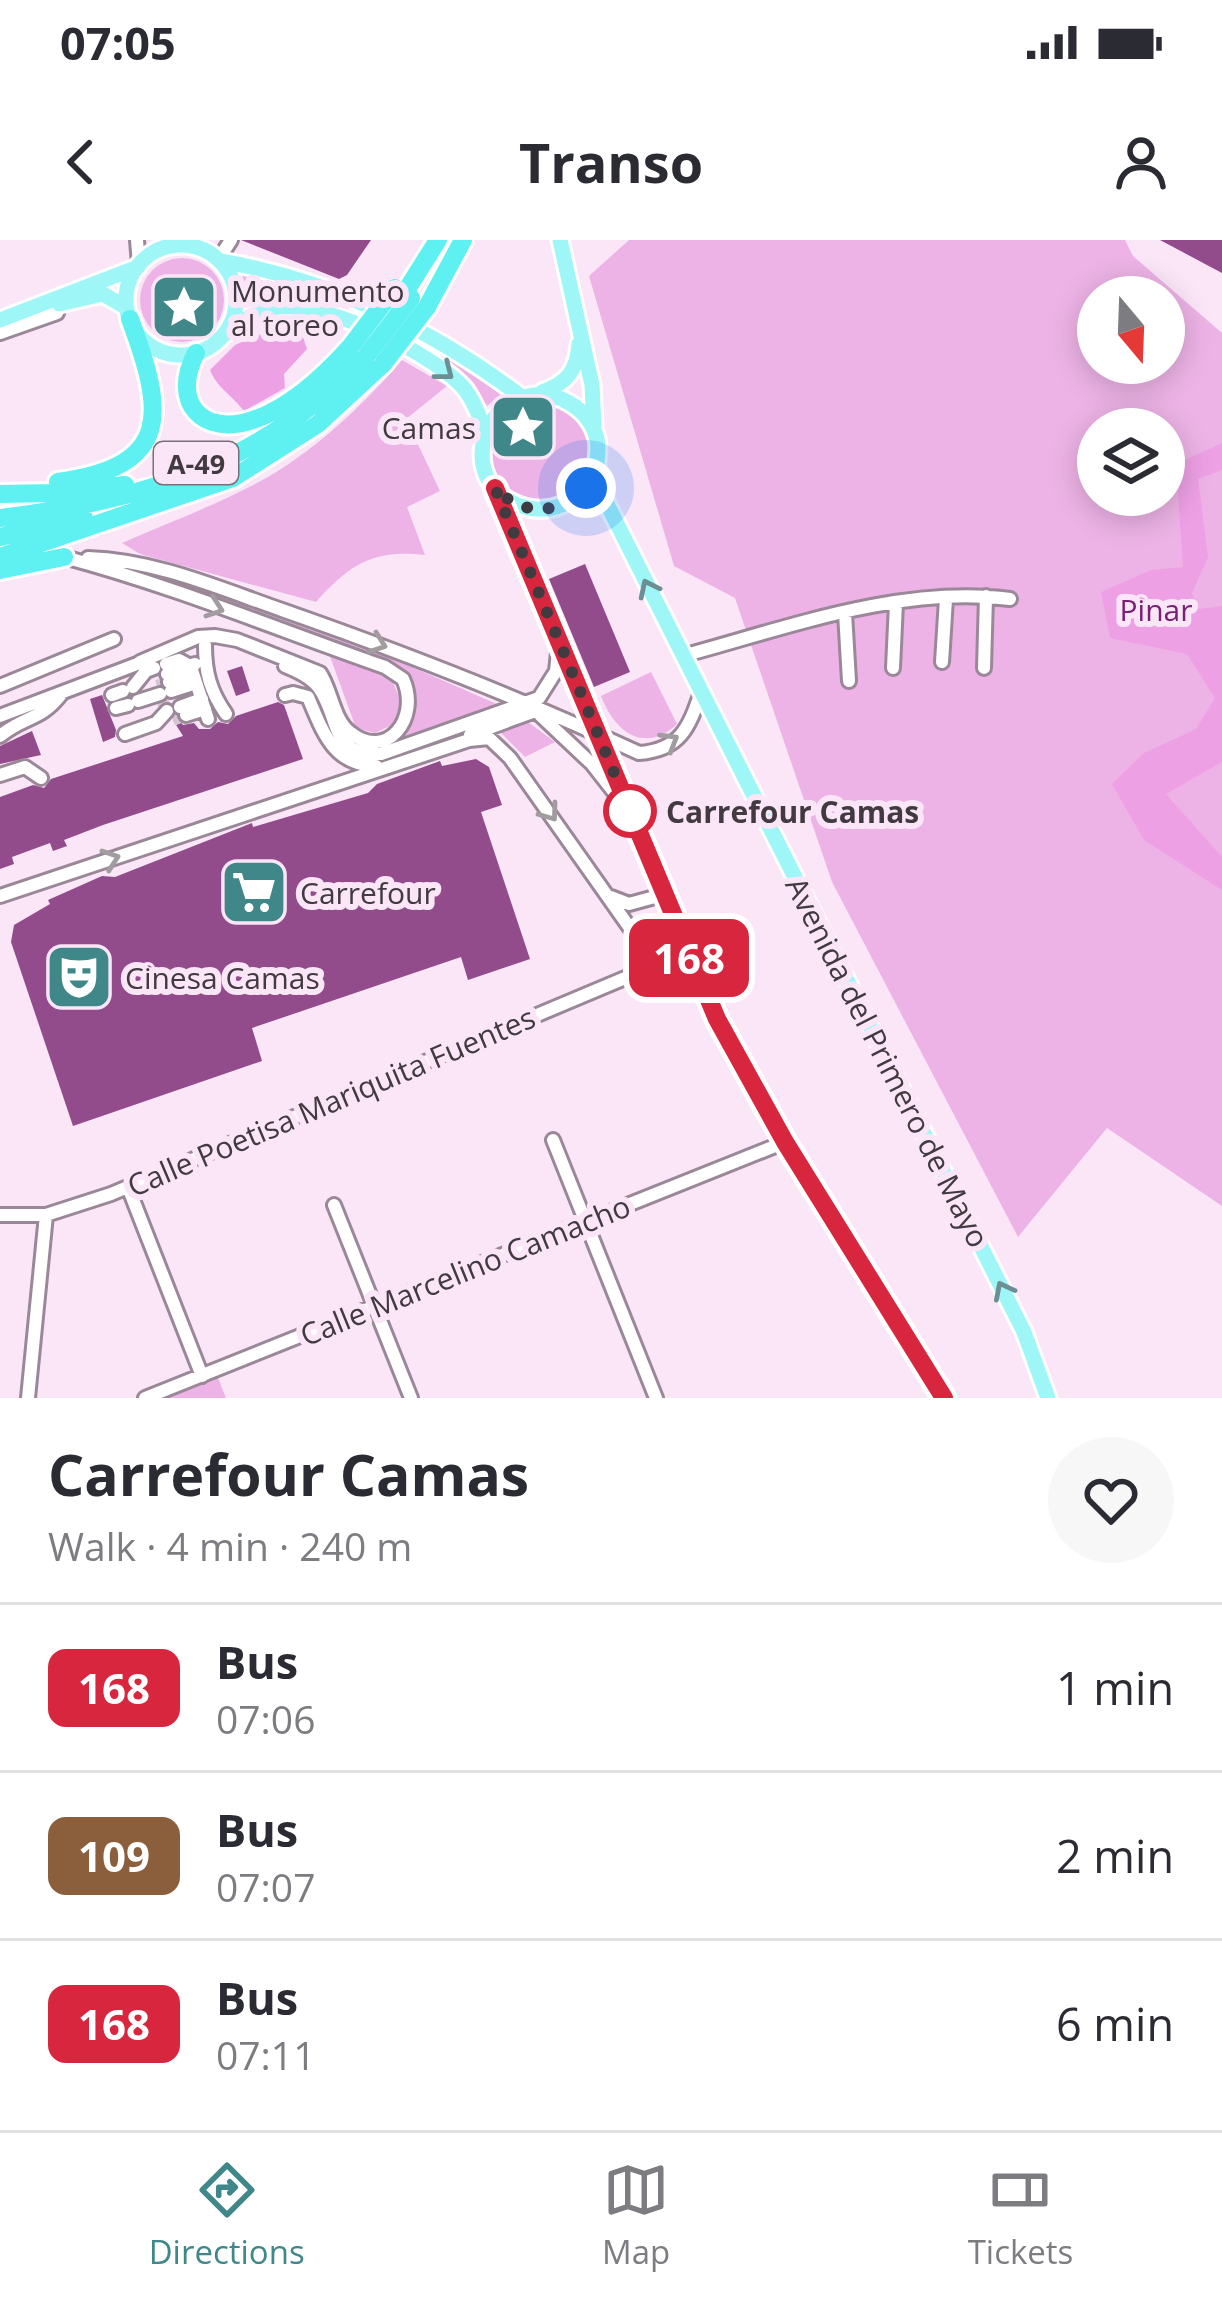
<!DOCTYPE html>
<html lang="en">
<head>
<meta charset="utf-8">
<style>
	:root { --surface:#fff; --page:#f7f7f7; --text:#2b2b33; --muted:#7c7c81; --line:#e1e1e2; --accent:#3f8789 }
	body { margin:0; font-family:"Open Sans",sans-serif; background:var(--page); color:var(--text); height:100vh; display:flex; flex-direction:column; font-size:45px; white-space:nowrap }
	* { box-sizing:border-box; margin:0 }
	p { font-size:39px; color:var(--muted) }
	.icon { flex:none; width:66px; height:66px; fill:none; stroke:currentColor; stroke-width:2; stroke-linecap:round; stroke-linejoin:round }
	.map { position:relative; height:1158px; overflow:hidden }
	.sheet { display:flex; flex-direction:column; background:var(--surface); flex:1 }
	.sheet>* { flex:none }
	.badge { padding:0 24px; border-radius:18px; font-size:42px; line-height:78px }
	.needle { width:78px; rotate:161deg }
	.tools { position:absolute; left:1077px; top:36px; display:grid; gap:24px }
	.tools a { display:grid; place-items:center; width:108px; height:108px; border-radius:50%; background:var(--surface); box-shadow:0 6px 30px #0003; font-size:60px }
	.you { position:absolute; width:60px; height:60px; margin:-30px; border:9px solid #fff; border-radius:50%; background:#1a73e8; box-shadow:0 0 0 18px #1a73e833 }
	.map>.badge { position:absolute; translate:-50% -50%; box-shadow:0 0 0 6px #fff }
	.round { display:grid; place-items:center; flex:none; width:126px; height:126px; border-radius:63px; background:var(--page) }
	.summary { display:flex; align-items:center; justify-content:space-between; height:204px; padding:0 48px }
	h1 { font-size:57px; font-weight:700; line-height:90px }
	ul { padding:0; list-style:none }
	li { display:flex; align-items:center; gap:36px; height:168px; padding:0 48px; border-top:3px solid var(--line) }
	li div { flex:1 }
	li b { display:block; font-size:45px }
	li em { font-style:normal }
	li .badge { min-width:132px; font-weight:700; text-align:center }
	.status { display:flex; justify-content:space-between; align-items:center; height:84px; padding:0 60px; background:var(--surface); direction:ltr }
	.status svg { height:33px; fill:currentColor }
	header { display:flex; justify-content:space-between; align-items:center; height:156px; padding:0 48px; background:var(--surface); font-size:54px; font-weight:700 }
	.menu { display:flex; justify-content:space-around; align-items:center; height:168px; border-top:3px solid var(--line); background:var(--surface); font-size:33px; color:var(--muted) }
	.menu a { display:grid; justify-items:center; gap:6px }
	.menu .selected { color:var(--accent) }
	.map>svg:first-child { display:block }
	.green { fill:#edb3e6; fill-rule:evenodd }
	.forest { fill:#eea0e5 }
	.building { fill:#924b8b }
	.lines { fill:none; stroke-linecap:round; stroke-linejoin:round }
	.minor-tunnel { stroke:#d6c4d3; stroke-width:12; stroke-dasharray:12 6; stroke-linecap:butt }
	.minor-casing { stroke:#9a8898; stroke-width:18 }
	.major-casing { stroke:#fff; stroke-width:21 }
	.highway-casing { stroke:#fff; stroke-width:24 }
	.minor { stroke:#fff; stroke-width:12 }
	.major { stroke:#9ff6f7; stroke-width:15 }
	.highway { stroke:#5ff0f2; stroke-width:18 }
	.highway-bridge-casing { stroke:#fff; stroke-width:24; stroke-linecap:butt }
	.highway-bridge { stroke:#5ff0f2; stroke-width:18 }
	.oneway { stroke:#6c8f93 }
	.oneway2 { stroke:#a09ca0 }
	.line-casing { stroke:#fff; stroke-width:27 }
	.line { stroke:#d7263d; stroke-width:18 }
	.walk { stroke:#423a41; stroke-width:12; stroke-dasharray:0 21.6 }
	.stop-dot { fill:#fff; stroke:#d7263d; stroke-width:6 }
	.labels { text-anchor:middle; dominant-baseline:central; stroke-width:12; stroke-linejoin:round; paint-order:stroke }
	.shield { fill:#fbe6f8; stroke:#7a6e78; stroke-width:3 }
	.shield-label { font-size:27px; font-weight:bold; fill:#423a41 }
	.poi-label { font-size:30px; fill:#423a41; stroke:#fbe6f8; text-anchor:start }
	.park-label { font-size:30px; fill:#7a2074; stroke:#fbe6f8 }
	.stop-label { font-size:30px; font-weight:bold; fill:#423a41; stroke:#fbe6f8; text-anchor:start }
	.street-label { font-size:30px; fill:#423a41; stroke:#fbe6f8 }
</style>
</head>
<body>
<div class="status"><b>07:05</b><svg viewBox="0 0 49 12"><path d="M0 12V9h3v3zM5 12V6h3v6zM10 12V3h3v9zM15 12V0h3v12zM26 1h20v11H26zM47 4h2v5h-2z"/></svg></div>
<header><svg class="icon" aria-label="back" viewBox="0 0 24 24"><path d="M15 5l-7 7 7 7"/></svg>Transo<svg class="icon" aria-label="person" viewBox="0 0 24 24"><circle cx="12" cy="8" r="4"/><path d="M4 21q1-7 8-7t8 7"/></svg></header>
<div class="map">
<svg width="1222" height="1158" viewBox="0 0 1222 1158">
	<rect width="100%" height="100%" fill="#fbe6f8"/>
	<path class="green" d="M629 0H1125L1133 16 1222 93V966L1107 888 1018 997 832 642 735 358 674 326 589 36ZM1098 57H1164V123H1098ZM1098 189H1164V255H1098Z
		M140 60a42 42 0 1 1 84 0a42 42 0 1 1-84 0Z
		M240 31 356 71 425 102 501 154 487 166C482 158 478 148 472 141 437 105 331 56 281 57 269 58 256 65 245 70L247 53Z
		M402 120 447 146 406 179 440 251 407 267 425 315C373 309 350 324 316 362L140 314 122 303C170 282 222 263 268 237 319 207 364 164 402 120Z
		M491 214a49 49 0 1 1 98 0a49 49 0 1 1-98 0Z
		M180 344 387 416 499 465 490 473 388 507 366 510 350 500C359 501 371 505 381 504 421 501 419 460 405 433L199 356Z
		M328 411 390 436 402 463 394 484 375 493 356 488Z
		M651 432 677 484C644 515 614 491 601 456Z
		M524 479 555 502 525 517 499 491Z
		M217 1135 226 1158H160Z"/>
	<path class="forest" d="M261 94 279 102 303 97 307 109 284 134 285 148 244 171C232 155 217 148 210 130L235 105Z
		M1222 203V230L1198 239 1208 317 1192 353 1198 369 1222 366V522L1166 554 1222 617V650L1144 600 1112 544 1144 513 1196 489 1215 458 1187 414 1110 398 1101 352 1151 330 1183 327 1176 224Z"/>
	<path class="building" d="M241 0H371L347 35 339 39Z
		M1160 0H1222V33Z
		M585 324 630 432 594 447 549 339Z
		M242 426 250 451 236 456 227 431Z
		M102 455 116 490 115 497 103 502 90 459Z
		M278 462 284 465 303 519 103 585 64 600 67 606 53 611 50 603 12 617 14 624 0 629V557L33 545 44 548 51 539 183 496 173 480 176 476 183 485 194 483 199 489H210L218 482 228 484 236 476Z
		M32 491 41 515 0 524V506Z
		M476 519 489 527 502 565 481 572 530 719 468 740 461 717 252 788 262 821 73 886 11 702 14 685 50 664 48 660 102 636 115 637 252 583 253 587 368 553 377 544 440 521 442 526Z"/>
	<g class="lines">
		<path class="minor-tunnel" d="M157 446 169 442
			M157 461 174 458
			M173 480 186 475"/>
		<defs>
			<path id="minor" d="M137 0 139 25
				M186 6 197 0
				M218 20 231 0
				M0 93 57 73
				M64 317C173 346 279 390 385 427L403 439C421 479 386 521 351 493 333 480 332 451 320 433L237 400 215 396 198 397 140 422
				M88 318C155 320 219 348 282 370 402 412 523 459 639 513 680 510 689 488 701 452
				M845 373 849 441
				M205 405C205 432 210 451 226 474
				M682 416C786 388 901 345 1010 359
				M942 422 946 359
				M166 424 179 420 190 426
				M285 426C297 431 311 437 319 448 340 477 329 516 381 514L539 458 556 431 559 403
				M191 427 208 479
				M893 428 896 363
				M984 428 986 356
				M167 434 195 424
				M169 442 192 435
				M0 446 114 399
				M133 447 146 431 154 428
				M171 451 196 443
				M112 455 123 451
				M285 455 293 453 308 457C323 492 333 525 376 526
				M138 461 160 454
				M180 467 202 459
				M116 468 128 465
				M186 475 205 469
				M0 476 145 421
				M541 476 592 524 621 561
				M125 494 156 483 167 471
				M470 495 535 471
				M0 496C25 475 40 482 62 453
				M0 535 25 527 41 538
				M0 656 469 500 489 498 510 518 656 725 674 727 686 740H699
				M611 657 629 664 662 655
				M656 725 679 693
				M553 900 656 1158
				M128 947 202 1136
				M334 965 411 1158
				M0 975H46L111 954 656 725
				M28 1158 46 975
				M145 1158 785 902"/>
			<path id="major" d="M560 0 592 145 594 187
				M126 60a55 55 0 1 1 110 0a55 55 0 1 1-110 0Z
				M220 21C330 39 435 91 523 158
				M59 64 103 54 127 68
				M0 80 138 27
				M227 93C240 83 252 73 268 69 315 55 425 110 459 143 472 155 479 176 486 192
				M542 152C567 143 577 131 579 104
				M595 231C564 301 464 266 485 196 491 178 505 163 524 157 554 148 589 167 597 199 600 211 595 224 597 236 598 244 603 254 606 262L1024 1092 1048 1158
				M496 251 717 779 785 902 944 1158"/>
			<path id="highway" d="M404 54 438 0
				M427 67 463 0
				M196 113C170 163 203 197 253 180 290 168 325 135 351 106
				M58 242C174 226 164 171 130 79
				M0 254 54 253 125 245
				M0 278C144 261 265 223 367 115
				M0 297 84 278
				M0 317 233 238 318 184 383 124
				M0 330 64 317"/>
		</defs>
		<use href="#minor" class="minor-casing"/>
		<use href="#major" class="major-casing"/>
		<use href="#highway" class="highway-casing"/>
		<use href="#minor" class="minor"/>
		<use href="#major" class="major"/>
		<use href="#highway" class="highway"/>
		<defs>
			<path id="highway-bridge" d="M351 106 395 48
				M367 115 411 58
				M383 124 427 67"/>
		</defs>
		<use href="#highway-bridge" class="highway-bridge-casing"/>
		<use href="#highway-bridge" class="highway-bridge"/>
	</g>
	<defs><path id="oneway-chevron" d="M-2-3.5L2.5 0L-2 3.5" fill="none" stroke-width="1.6" stroke-linecap="round" stroke-linejoin="round" transform="scale(3)"/></defs>
	<g class="oneway">
		<use href="#oneway-chevron" transform="translate(445 132) rotate(38)"/>
		<use href="#oneway-chevron" transform="translate(648 348) rotate(-116)"/>
		<use href="#oneway-chevron" transform="translate(1003 1050) rotate(-117)"/>
	</g>
	<g class="oneway2">
		<use href="#oneway-chevron" transform="translate(215 368) rotate(19)"/>
		<use href="#oneway-chevron" transform="translate(378 404) rotate(20)"/>
		<use href="#oneway-chevron" transform="translate(670 501) rotate(-31)"/>
		<use href="#oneway-chevron" transform="translate(550 573) rotate(54)"/>
		<use href="#oneway-chevron" transform="translate(111 619) rotate(-19)"/>
	</g>
	<g class="lines">
		<defs>
			<path id="line" d="M495 248 717 779 785 902 944 1158"/>
		</defs>
		<use href="#line" class="line-casing"/>
		<use href="#line" class="line"/>
		<path class="walk" d="M586 248C558 276 522 276 495 248L630 571"/>
	</g>
	<defs>
		<symbol id="sight-square" viewBox="-11 -11 22 22"><rect x="-9" y="-9" width="18" height="18" rx="4" fill="#3f8789" stroke="#fbe6f8"/><path d="M0-6L1.8-2.2L6-1.7L2.9 1.2L3.7 5.4L0 3.3L-3.7 5.4L-2.9 1.2L-6-1.7L-1.8-2.2Z" fill="#fff"/></symbol>
		<symbol id="supermarket-square" viewBox="-11 -11 22 22"><rect x="-9" y="-9" width="18" height="18" rx="4" fill="#3f8789" stroke="#fbe6f8"/><path d="M-6-5.5h2.5l.6 2H6L4.5 2H-2.5L-4.4-4H-6ZM-1.5 3.2a1.3 1.3 0 1 0 .1 0ZM3 3.2a1.3 1.3 0 1 0 .1 0Z" fill="#fff"/></symbol>
		<symbol id="theatre-square" viewBox="-11 -11 22 22"><rect x="-9" y="-9" width="18" height="18" rx="4" fill="#3f8789" stroke="#fbe6f8"/><path d="M-5-5.5Q0-4 5-5.5V0Q5 5 0 6Q-5 5-5 0ZM-3.3-2.5H-1v1.5H-3.3ZM1-2.5H3.3v1.5H1ZM-2.8 1Q0 5.5 2.8 1Z" fill="#fff"/></symbol>
	</defs>
	<g fill-rule="evenodd">
		<use href="#sight-square" x="146" y="29" width="76" height="76"/>
		<use href="#sight-square" x="485" y="149" width="76" height="76"/>
		<use href="#supermarket-square" x="216" y="614" width="76" height="76"/>
		<use href="#theatre-square" x="41" y="699" width="76" height="76"/>
	</g>
	<circle class="stop-dot" cx="630" cy="571" r="24"/>
	<g class="labels">
		<rect class="shield" x="154" y="202" width="84" height="42" rx="9"/>
		<g class="shield-label">
			<text x="196" y="223">A-49</text>
		</g>
		<g class="poi-label">
			<text x="231" y="50">Monumento<tspan x="231" dy="34">al toreo</tspan></text>
			<text x="476" y="187" text-anchor="end">Camas</text>
			<text x="300" y="652">Carrefour</text>
			<text x="125" y="737">Cinesa Camas</text>
		</g>
		<g class="park-label">
			<text x="1156" y="369">Pinar</text>
		</g>
		<g class="stop-label">
			<text x="666" y="571">Carrefour Camas</text>
		</g>
		<g class="street-label">
			<text transform="translate(888 822) rotate(63)">Avenida del Primero de Mayo</text>
			<text transform="translate(331 861) rotate(-23)">Calle Poetisa Mariquita Fuentes</text>
			<text transform="translate(465 1030) rotate(-22)">Calle Marcelino Camacho</text>
		</g>
	</g>
</svg>
<div class="tools">
<a><svg class="needle" viewBox="-14 -14 28 28"><path d="M0-13l5 13h-10z" fill="#e53935"/><path d="M0 13l5-13h-10z" fill="#7c7c81"/></svg></a>
<a><svg class="icon" aria-label="layers" viewBox="0 0 24 24"><path d="M12 4l9 5-9 5-9-5zM3 14l9 5 9-5"/></svg></a>
</div>
<div class="you" style="left:586px;top:248px"></div>
<b class="badge" style="left:689px;top:718px;background:#d7263d;color:#fff">168</b>
</div>
<section class="sheet">
<div class="summary"><div><h1>Carrefour Camas</h1><p>Walk · 4 min · 240 m</p></div><a class="round"><svg class="icon" aria-label="heart" viewBox="0 0 24 24"><path d="M12 20l-8-8c-3-5 5-10 8-4 3-6 11-1 8 4z"/></svg></a></div>
<ul>
<li><span class="badge" style="background:#d7263d;color:#fff">168</span><div><b>Bus</b><p>07:06</p></div><em>1 min</em></li>
<li><span class="badge" style="background:#8b5e3c;color:#fff">109</span><div><b>Bus</b><p>07:07</p></div><em>2 min</em></li>
<li><span class="badge" style="background:#d7263d;color:#fff">168</span><div><b>Bus</b><p>07:11</p></div><em>6 min</em></li>
</ul>
</section>
<nav class="menu">
<a class="selected"><svg class="icon" aria-label="directions" viewBox="0 0 24 24"><path d="M12 3l9 9-9 9-9-9zM9 14v-3h6M13 9l2 2-2 2"/></svg>Directions</a>
<a><svg class="icon" aria-label="map" viewBox="0 0 24 24"><path d="M3 6l6-2 6 2 6-2v14l-6 2-6-2-6 2zM9 4v14M15 6v14"/></svg>Map</a>
<a><svg class="icon" aria-label="tickets" viewBox="0 0 24 24"><path d="M3 7h18v10H3zM15 7v10"/></svg>Tickets</a>
</nav>
</body>
</html>
